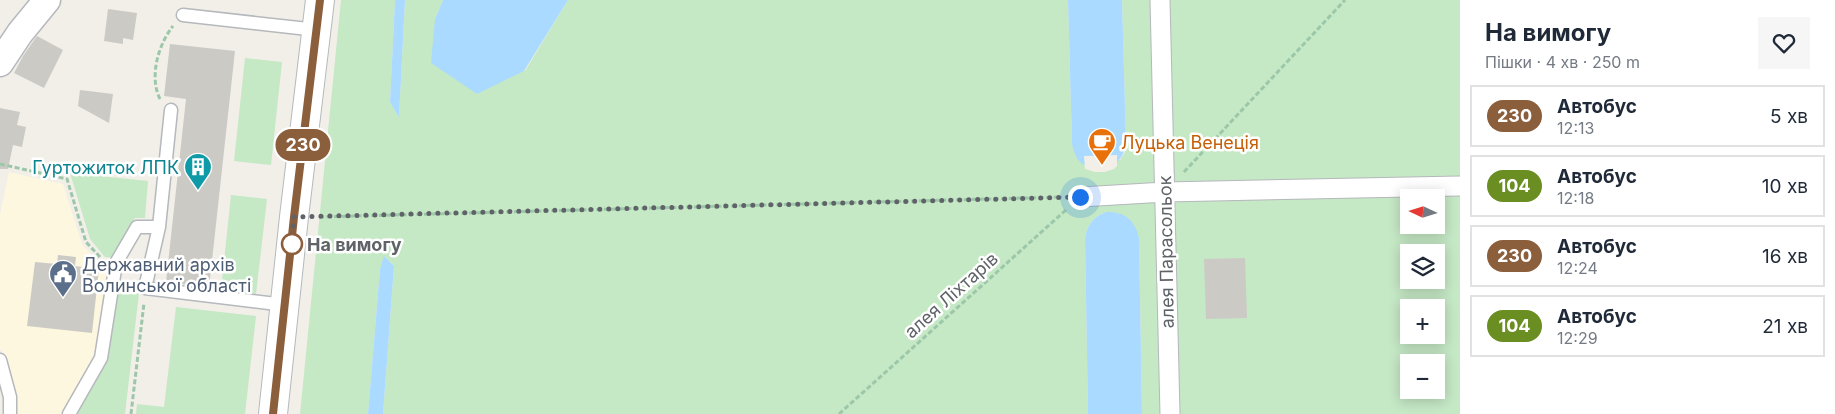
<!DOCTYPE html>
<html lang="uk">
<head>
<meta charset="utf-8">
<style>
	:root { --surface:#fff; --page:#f6f6f7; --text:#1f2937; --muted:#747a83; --line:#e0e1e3 }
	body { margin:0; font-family:Inter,sans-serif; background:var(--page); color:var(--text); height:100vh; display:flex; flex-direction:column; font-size:19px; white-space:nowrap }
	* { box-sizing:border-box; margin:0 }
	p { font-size:16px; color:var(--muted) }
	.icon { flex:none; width:28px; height:28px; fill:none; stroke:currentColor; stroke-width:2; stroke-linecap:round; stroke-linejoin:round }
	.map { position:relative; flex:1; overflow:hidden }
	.details { display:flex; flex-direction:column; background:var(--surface); width:375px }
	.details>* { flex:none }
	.badge { padding:0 10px; border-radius:16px; font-size:18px; line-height:32px }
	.needle { width:32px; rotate:274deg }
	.tools { position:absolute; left:1400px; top:189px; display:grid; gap:10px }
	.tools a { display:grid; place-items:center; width:45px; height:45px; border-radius:0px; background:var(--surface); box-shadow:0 2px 12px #0003; font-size:25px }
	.you { position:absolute; width:25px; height:25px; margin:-12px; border:4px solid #fff; border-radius:50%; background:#1a73e8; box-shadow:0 0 0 8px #1a73e833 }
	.map>.badge { position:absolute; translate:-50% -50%; box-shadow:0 0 0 2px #fff }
	.round { display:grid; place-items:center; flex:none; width:52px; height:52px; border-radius:0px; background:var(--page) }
	.summary { display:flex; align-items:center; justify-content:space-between; height:85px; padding:0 25px }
	h1 { font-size:24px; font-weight:700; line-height:38px }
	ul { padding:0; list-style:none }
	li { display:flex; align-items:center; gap:15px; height:62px; margin:0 10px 8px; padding:0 15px; border:2px solid var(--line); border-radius:0px }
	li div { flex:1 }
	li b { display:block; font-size:19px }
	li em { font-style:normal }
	li .badge { min-width:55px; font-weight:700; text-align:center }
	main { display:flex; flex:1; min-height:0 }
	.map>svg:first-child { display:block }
	.commercial { fill:#fef7e0 }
	.green { fill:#c5e8c5; fill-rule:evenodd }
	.water { fill:#aadaff }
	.pier { fill:#f1efe8 }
	.building { fill:#cccac5 }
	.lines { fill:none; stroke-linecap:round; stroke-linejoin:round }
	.service-casing { stroke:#b5b8bc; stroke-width:15 }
	.pedestrian-casing { stroke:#b5b8bc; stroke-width:21 }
	.minor-casing { stroke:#b5b8bc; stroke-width:29 }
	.tertiary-casing { stroke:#b5b8bc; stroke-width:30 }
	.path { stroke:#9cc7a9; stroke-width:3; stroke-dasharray:5 2.5; stroke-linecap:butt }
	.service { stroke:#fff; stroke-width:12 }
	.pedestrian { stroke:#fff; stroke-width:19 }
	.minor { stroke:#fff; stroke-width:26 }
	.tertiary { stroke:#fff; stroke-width:28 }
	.line-casing { stroke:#fff; stroke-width:11 }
	.line { stroke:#8b5e3c; stroke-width:8 }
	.walk { stroke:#5f6368; stroke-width:5; stroke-dasharray:0 9 }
	.stop-dot { fill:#fff; stroke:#8b5e3c; stroke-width:2.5 }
	.labels { text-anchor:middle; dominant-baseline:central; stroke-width:5; stroke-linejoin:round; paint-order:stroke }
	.food-label { font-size:18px; fill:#c56008; stroke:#fff; text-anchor:start }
	.culture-label { font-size:18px; fill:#0d838f; stroke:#fff; text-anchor:end }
	.stop-label { font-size:18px; font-weight:bold; fill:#5f6368; stroke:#fff; text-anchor:start }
	.street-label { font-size:18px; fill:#5f6368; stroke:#fff }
	.service-label { font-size:18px; fill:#4e5e75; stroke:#fff; text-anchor:start }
</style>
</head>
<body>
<main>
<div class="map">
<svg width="1460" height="414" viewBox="0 0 1460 414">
	<rect width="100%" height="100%" fill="#f1efe8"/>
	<path class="commercial" d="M9 172 63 184 82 244 101 266H110L96 356 63 414H16V396L6 356 0 349V215Z"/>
	<path class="green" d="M341 0H395L390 102 399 116 405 0H443L435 19 525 71 568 0H1068L1072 144 1120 160 1125 152 1126 142 1122 0H1460V414H1142L1139 238 1106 212C1093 217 1087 225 1085 239L1088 414H383L394 266 385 257 380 269 368 414H300ZM1409 198H1436V225H1409ZM1409 252H1436V280H1409ZM1409 308H1436V335H1409ZM1409 362H1436V390H1409Z
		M245 58 282 62 271 165 234 161Z
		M70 173 148 181 145 218H135L114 258 105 257 90 239Z
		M231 195 267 199 256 294 221 290Z
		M117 290 139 293 125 414H77L107 360Z
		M176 307 256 316 245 414H136L137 404 164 407Z"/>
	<path class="water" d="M395 0H405L399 117 390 102Z
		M443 0H568L524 71 477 94 431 63 435 19Z
		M1068 0H1122L1126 142C1125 153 1121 159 1113 166 1090 167 1078 171 1072 144Z
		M1106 212C1124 211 1135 220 1139 238L1142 414H1088L1085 239C1087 225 1093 217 1106 212Z
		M384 256 394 266 383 414H368L380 269Z"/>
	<path class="pier" d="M1117 155V166L1114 169 1105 172H1095L1085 169 1084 156Z"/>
	<path class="building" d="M108 9 137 13 133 40 123 38V44L104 41Z
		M37 36 63 50 44 88 14 73 23 56Z
		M170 44 235 51 209 288 166 282 186 99 164 96Z
		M80 90 113 94 109 123 78 106Z
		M0 108 20 112 17 125 26 127 22 147 13 145 8 169H0Z
		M58 255 76 257 75 266 99 269 92 333 27 326 35 262 57 264Z
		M1245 258 1247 318 1206 319 1204 259Z"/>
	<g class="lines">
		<defs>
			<path id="service" d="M183 15 317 30
				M171 110 159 227 145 288 285 305
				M0 360 10 397V414
				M69 414 101 358 116 263 137 227H159"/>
			<path id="pedestrian" d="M1160 0 1170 414
				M1081 197 1165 192 1460 186"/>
			<path id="minor" d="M0 63 20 33 47 0"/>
			<path id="tertiary" d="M273 414 294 217 320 0"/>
		</defs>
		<use href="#service" class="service-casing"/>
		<use href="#pedestrian" class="pedestrian-casing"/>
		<use href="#minor" class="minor-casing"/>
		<use href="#tertiary" class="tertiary-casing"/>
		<path class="path" d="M160 99C149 77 158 45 173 26
			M0 164 67 179 86 242 100 257
			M1184 172 1345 0
			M319 217 1062 197
			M131 414 144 303
			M839 414 1067 209"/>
		<use href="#service" class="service"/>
		<use href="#pedestrian" class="pedestrian"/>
		<use href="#minor" class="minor"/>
		<use href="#tertiary" class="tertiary"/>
	</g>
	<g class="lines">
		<defs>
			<path id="line" d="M273 414 294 217 320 0"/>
		</defs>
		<use href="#line" class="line-casing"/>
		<use href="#line" class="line"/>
		<path class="walk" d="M292 244 294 217 1080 197"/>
	</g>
	<defs>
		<symbol id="cafe-pin" viewBox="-11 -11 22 30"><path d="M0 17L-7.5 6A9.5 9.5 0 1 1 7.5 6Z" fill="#e8710a" stroke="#fff"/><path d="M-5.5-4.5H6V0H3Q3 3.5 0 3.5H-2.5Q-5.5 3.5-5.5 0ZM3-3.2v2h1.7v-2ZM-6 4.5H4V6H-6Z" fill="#fff"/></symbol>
		<symbol id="building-pin" viewBox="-11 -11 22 30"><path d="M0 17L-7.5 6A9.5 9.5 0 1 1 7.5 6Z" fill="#0f9aa8" stroke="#fff"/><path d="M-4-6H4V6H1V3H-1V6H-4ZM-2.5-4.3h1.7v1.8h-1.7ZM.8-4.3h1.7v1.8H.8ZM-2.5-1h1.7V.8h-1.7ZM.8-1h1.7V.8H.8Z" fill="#fff"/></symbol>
		<symbol id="civic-pin" viewBox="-11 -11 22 30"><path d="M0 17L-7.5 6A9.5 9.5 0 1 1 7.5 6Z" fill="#5c6f8a" stroke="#fff"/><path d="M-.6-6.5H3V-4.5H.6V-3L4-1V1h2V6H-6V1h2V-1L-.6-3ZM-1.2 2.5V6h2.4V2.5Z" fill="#fff"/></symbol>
	</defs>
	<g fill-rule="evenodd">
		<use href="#cafe-pin" x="1086" y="126" width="32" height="43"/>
		<use href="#building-pin" x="182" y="151" width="32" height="43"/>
		<use href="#civic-pin" x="47" y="258" width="32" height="43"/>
	</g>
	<circle class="stop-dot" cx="292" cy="244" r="10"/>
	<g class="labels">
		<g class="food-label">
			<text x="1121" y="142">Луцька Венеція</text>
		</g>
		<g class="culture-label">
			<text x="179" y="167">Гуртожиток ЛПК</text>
		</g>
		<g class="stop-label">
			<text x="307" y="244">На вимогу</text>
		</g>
		<g class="street-label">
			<text transform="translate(1166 252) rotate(-91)">алея Парасольок</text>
			<text transform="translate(951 295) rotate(-42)">алея Ліхтарів</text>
		</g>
		<g class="service-label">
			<text x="82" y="264">Державний архів<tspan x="82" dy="21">Волинської області</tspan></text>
		</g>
	</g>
</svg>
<div class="tools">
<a><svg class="needle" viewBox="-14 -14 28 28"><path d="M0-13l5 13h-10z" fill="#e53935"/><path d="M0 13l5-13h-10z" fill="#747a83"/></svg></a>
<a><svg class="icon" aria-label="layers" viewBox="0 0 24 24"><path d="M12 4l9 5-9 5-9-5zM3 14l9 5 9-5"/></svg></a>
<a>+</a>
<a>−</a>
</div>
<div class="you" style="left:1080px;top:197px"></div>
<b class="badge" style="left:303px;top:145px;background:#8b5e3c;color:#fff">230</b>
</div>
<section class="details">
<div class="summary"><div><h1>На вимогу</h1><p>Пішки · 4 хв · 250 m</p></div><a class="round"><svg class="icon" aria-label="heart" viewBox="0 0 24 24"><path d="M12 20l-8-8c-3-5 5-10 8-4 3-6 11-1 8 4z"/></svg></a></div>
<ul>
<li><span class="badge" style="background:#8b5e3c;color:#fff">230</span><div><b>Автобус</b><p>12:13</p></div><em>5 хв</em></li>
<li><span class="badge" style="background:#6b8e23;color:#fff">104</span><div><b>Автобус</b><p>12:18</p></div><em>10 хв</em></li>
<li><span class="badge" style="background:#8b5e3c;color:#fff">230</span><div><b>Автобус</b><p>12:24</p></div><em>16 хв</em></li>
<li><span class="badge" style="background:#6b8e23;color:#fff">104</span><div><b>Автобус</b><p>12:29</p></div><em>21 хв</em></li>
</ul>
</section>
</main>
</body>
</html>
